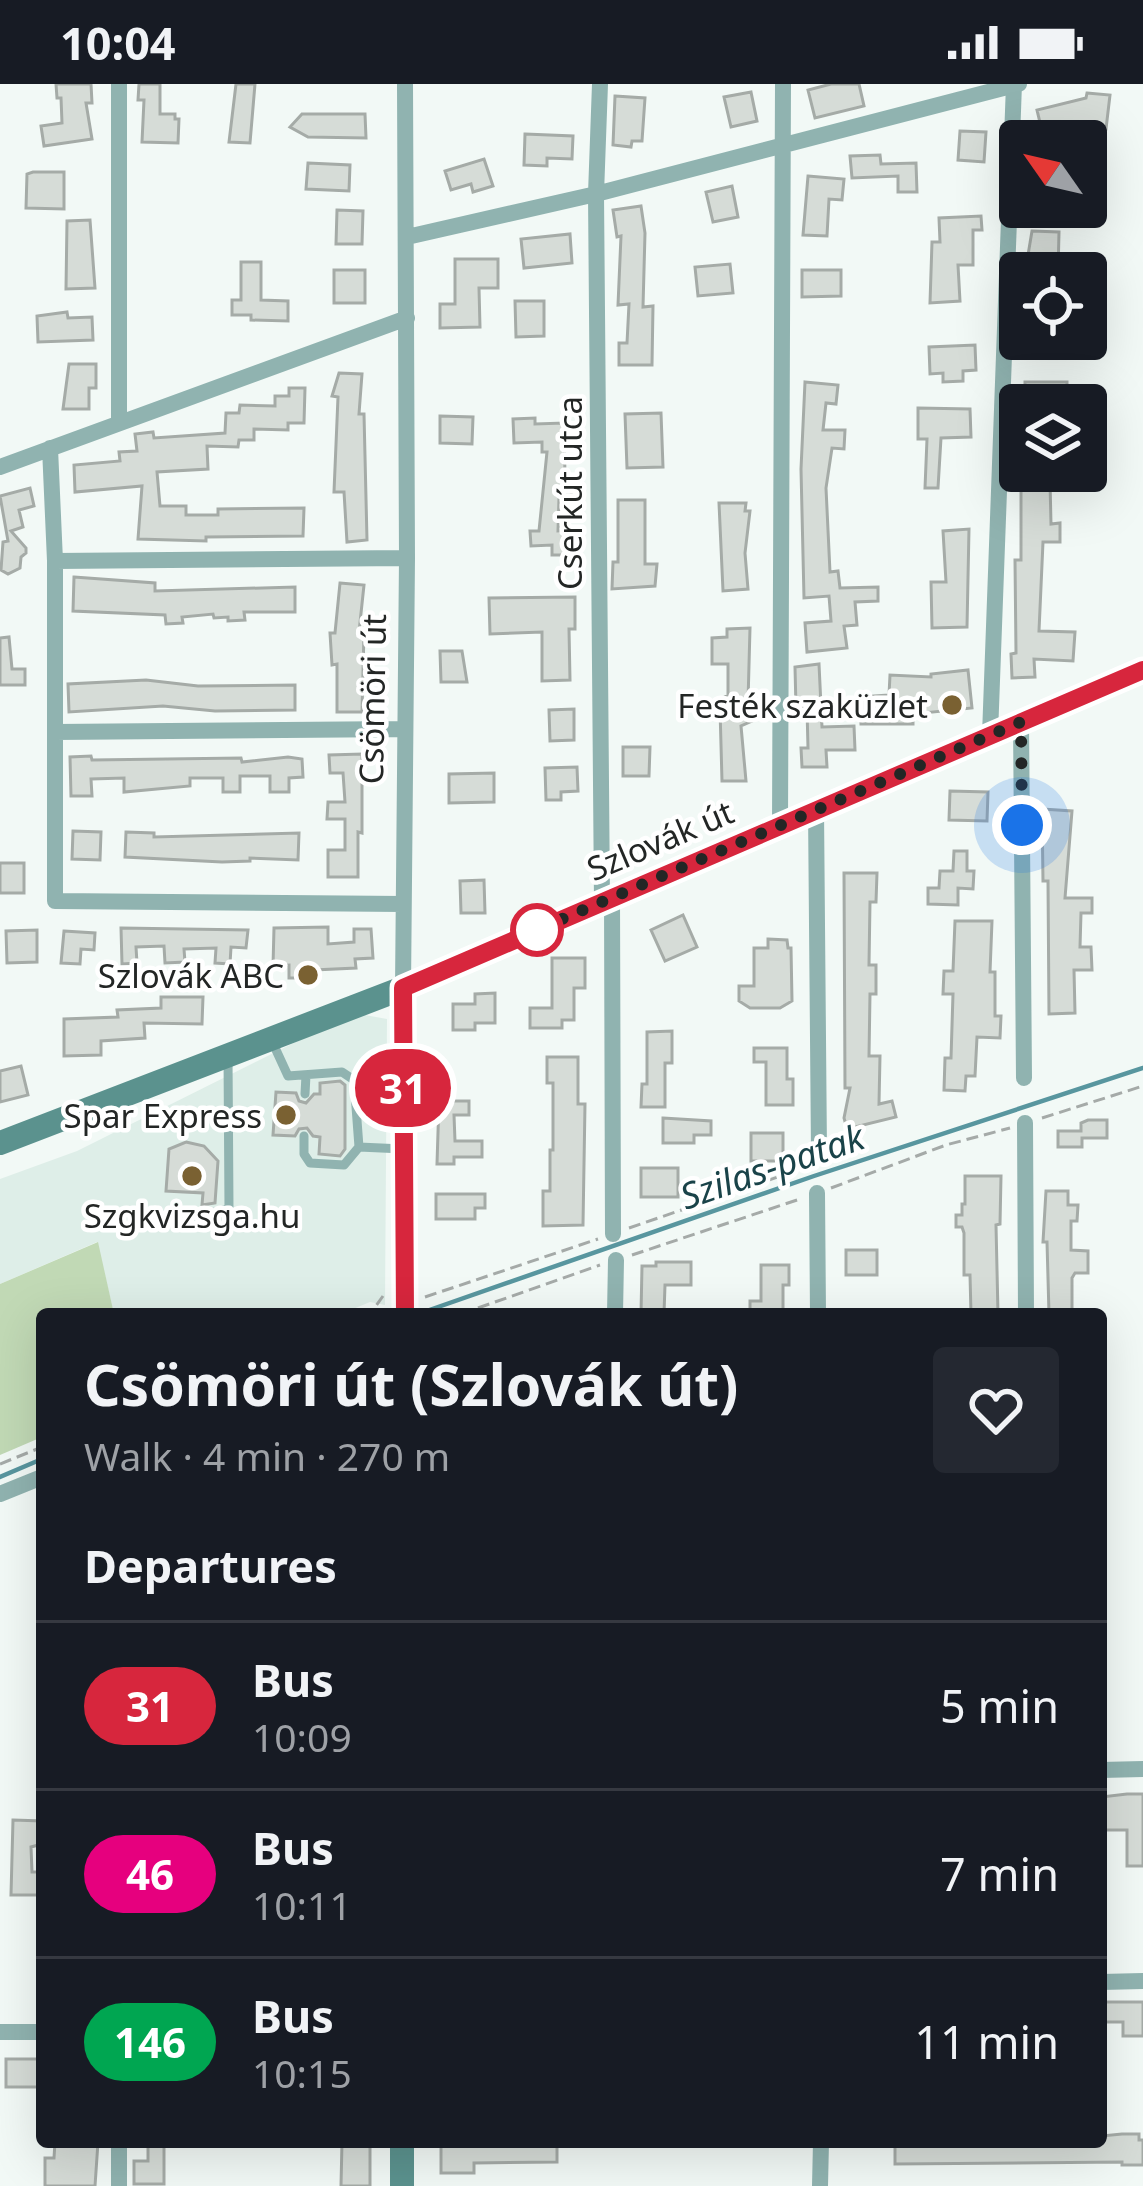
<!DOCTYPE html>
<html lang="en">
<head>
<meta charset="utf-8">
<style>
	:root { --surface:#171b24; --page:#242831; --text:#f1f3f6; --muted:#9ea1a6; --line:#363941 }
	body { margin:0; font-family:"Noto Sans",sans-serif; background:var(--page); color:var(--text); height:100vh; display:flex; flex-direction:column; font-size:45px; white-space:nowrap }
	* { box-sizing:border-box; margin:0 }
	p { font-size:39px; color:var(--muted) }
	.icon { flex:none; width:66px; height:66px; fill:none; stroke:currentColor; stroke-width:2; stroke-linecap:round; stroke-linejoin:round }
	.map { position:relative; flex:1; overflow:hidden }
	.sheet { position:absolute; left:36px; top:1224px; width:1071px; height:840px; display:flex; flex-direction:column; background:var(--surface); border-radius:12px; box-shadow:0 12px 48px #0002 }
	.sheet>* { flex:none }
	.badge { padding:0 24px; border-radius:39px; font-size:42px; line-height:78px }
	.needle { width:78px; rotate:304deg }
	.fabs { position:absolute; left:999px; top:36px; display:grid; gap:24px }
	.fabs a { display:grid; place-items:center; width:108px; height:108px; border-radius:12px; background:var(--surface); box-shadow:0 12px 48px #0002; font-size:60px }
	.you { position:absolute; width:60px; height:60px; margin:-30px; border:9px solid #fff; border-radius:50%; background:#1a73e8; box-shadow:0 0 0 18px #1a73e833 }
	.map>.badge { position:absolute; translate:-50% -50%; box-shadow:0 0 0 6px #fff }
	h2 { padding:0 48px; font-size:45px; line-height:108px }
	.round { display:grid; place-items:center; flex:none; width:126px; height:126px; border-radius:12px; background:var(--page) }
	.overview { display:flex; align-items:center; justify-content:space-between; height:204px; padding:0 48px }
	h1 { font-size:57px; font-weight:700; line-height:90px }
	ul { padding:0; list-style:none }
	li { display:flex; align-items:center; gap:36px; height:168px; padding:0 48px; border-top:3px solid var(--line) }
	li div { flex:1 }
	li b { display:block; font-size:45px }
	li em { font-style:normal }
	li .badge { min-width:132px; font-weight:700; text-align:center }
	.status { display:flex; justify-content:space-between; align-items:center; height:84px; padding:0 60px; background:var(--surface); direction:ltr }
	.status svg { height:33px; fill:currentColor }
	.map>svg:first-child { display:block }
	.built { fill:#deeee8 }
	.green { fill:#c1d9b5 }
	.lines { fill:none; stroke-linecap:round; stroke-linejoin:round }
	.stream { stroke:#58969f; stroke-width:4.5 }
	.building { fill:#d6dcd7; stroke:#a5aba7; stroke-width:3 }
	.path { stroke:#a5aaa8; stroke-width:3; stroke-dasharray:12 6; stroke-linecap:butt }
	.lane { stroke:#90b3b0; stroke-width:9 }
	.street { stroke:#90b3b0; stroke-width:16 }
	.secondary { stroke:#5b928e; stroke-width:24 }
	.line-casing { stroke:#fff; stroke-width:27 }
	.line { stroke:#d7263d; stroke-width:18 }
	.walk { stroke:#232625; stroke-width:12; stroke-dasharray:0 21.6 }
	.poi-dot { fill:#7a6132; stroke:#fff; stroke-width:4.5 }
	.stop-dot { fill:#fff; stroke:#d7263d; stroke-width:6 }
	.labels { text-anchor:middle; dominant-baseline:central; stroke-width:9; stroke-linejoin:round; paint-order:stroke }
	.street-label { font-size:33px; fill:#232625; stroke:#fff }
	.poi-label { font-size:33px; fill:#232625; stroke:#fff; text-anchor:end }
	.water-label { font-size:36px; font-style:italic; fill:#1a4349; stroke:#fff }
</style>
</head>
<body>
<div class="status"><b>10:04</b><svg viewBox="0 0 49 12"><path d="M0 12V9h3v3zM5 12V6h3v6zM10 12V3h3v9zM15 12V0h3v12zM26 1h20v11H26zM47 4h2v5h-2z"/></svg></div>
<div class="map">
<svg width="1143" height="2102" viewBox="0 0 1143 2102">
	<rect width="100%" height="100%" fill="#f2f9f6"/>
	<path class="built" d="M354 929 387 935 385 1221 370 1218 341 1230H114L97 1158 0 1200V1095L77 1067Z"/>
	<path class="green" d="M98 1158 114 1230H42V1353L0 1371V1200Z"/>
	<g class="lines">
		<path class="stream" d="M418 1230 814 1092 1143 984
			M0 1393 42 1375"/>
	</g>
	<path class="building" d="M56 0H91L92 19H86L92 55 44 62 41 42 62 39 61 14H57Z
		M139 0H160V30H175V35H179L178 59 142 58 144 16H138Z
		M236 0H255L250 59 229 58Z
		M831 0H859L864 22 815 34 808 6Z
		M751 8 757 37 731 43 724 13Z
		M1087 9 1110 11 1106 45 1078 43 1043 51 1037 26 1086 14Z
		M615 12 645 14 642 57H632L631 63 613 61Z
		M302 30H365L366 54 308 53 290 43Z
		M960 47 986 48 984 78 958 76Z
		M525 50 573 52 572 75 547 74V82L524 81Z
		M880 71 881 80 916 79 917 108H898V92L852 94 850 72Z
		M484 75 493 102 473 108 471 100 451 106 445 87Z
		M308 79 350 81 349 107 306 105Z
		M33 88H64V125L26 124 27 90Z
		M808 92 844 95 842 116 829 115 827 152 803 151Z
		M732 102 738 133 713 138 706 108Z
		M641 122 645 149 643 223 653 222 652 281H619V259H627L629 220 618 221 621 152 617 153 613 126Z
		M337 126 363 127 362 160H336Z
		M981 132 982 146H973V181H958L960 217 930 219 932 158H940L939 134Z
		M90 136 95 204 66 205 67 137Z
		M1032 147 1059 148 1058 189H1025Z
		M570 150 572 179 524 184 521 155Z
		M455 175H498V204H479L480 243 440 244V220H455Z
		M241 178H261V216L288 217V237L251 236V231H232V216H241Z
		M730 180 733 209 698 212 695 183Z
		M334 186H365V219H334Z
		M802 186H841V212L802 213Z
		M515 217H544V252L516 253Z
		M67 228 68 234 92 233 93 256 38 258 37 232Z
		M975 261 976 286 963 287V297L943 298V289L930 290 929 263Z
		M69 280H96V304H89V325H63Z
		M339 289 362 290 359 330H364L367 456 347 458 344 408H334L338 313 332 312Z
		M805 298 838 301 836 320 826 319 823 346H845L844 365 832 364 826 404 830 488 838 487 840 504 878 503V517L855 518 857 541 844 542 847 564 807 568 805 539 831 537 829 512 804 514 801 385Z
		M1025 298H1067V318L1025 319Z
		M289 304H305L304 339H288V346L254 345V356H239L238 363 207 362 208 385 157 388 160 422H186V431H218V425L304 424 303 452 206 453V457L138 455 142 402 75 408 74 381 120 377 119 368 137 367 135 350 153 348 154 354 225 349 226 329H239L240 321 275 322V312H289Z
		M918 324 970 325 971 353 941 354 938 404H925L927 355H918Z
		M661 329 663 383 627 384 625 330Z
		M440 332 473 333 472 360 440 359Z
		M535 334V340L564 339 565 391H572L571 415 559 414 558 447 574 446V471H552V461L531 462 530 447H539L547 368H542V358L514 359 513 335Z
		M1021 397H1050L1051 440 1060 439V458H1043L1039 547 1075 548 1073 577 1034 575 1035 593 1012 594 1011 570 1016 569 1015 476H1021Z
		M30 404 34 422 19 426 23 443 11 447 26 464V469L21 473 20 484 8 490 1 486 3 458 8 457 0 412Z
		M618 416H645V480H657L655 502 612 505 613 478H618Z
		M719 419H746L745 427H750L745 469 748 505 723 507Z
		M969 445 967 543 932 544 931 498H946L943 447Z
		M74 493 155 499V507L295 503V528H244L245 536 228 537V533L214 534 213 530 182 533 183 539 166 540 165 531 73 527Z
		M340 499 364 501 359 548H364L362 628H337V580L332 581 330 549H335Z
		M575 513V545H569L570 596 542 597V548L490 550 489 514Z
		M750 544 748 618H752V637L741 642 746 697H722L720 625 723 614 728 611V580H712V554L727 553V545Z
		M9 553 12 585H25V601H0V554Z
		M440 567H462L467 598H441Z
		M819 580 822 643 854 642 855 666H826L827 683H802L801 664H808L807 625 796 624 795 583Z
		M968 586 972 624 913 630V640H861L860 613 889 611 890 591 931 593V590Z
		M146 596 198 602 295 601V626L215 627 163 622 69 628 68 600Z
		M574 625V656L550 657 549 626Z
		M623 663H650L649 692H623Z
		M362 670V749L358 748V793H328V766H345V735H327L328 718H345L343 689H330L329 671Z
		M91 672 92 676 241 674 242 678 288 673 302 675 303 693 289 694V708H270V692H240V708H223V694H190V702L124 708V694L91 695 92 712H71L70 673Z
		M577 683 578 707 561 708V716H546L545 684Z
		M494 689V718L449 719V690Z
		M950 707 988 708 987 737 949 736Z
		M1042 725 1072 727 1065 814H1092V829H1081L1080 863H1091L1092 886H1074L1075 929 1049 930 1048 797H1043Z
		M73 747 101 748 100 776 72 775Z
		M126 748 154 749V753L299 749 298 776 250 774V777L222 778 125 773Z
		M954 767H967V787H974L973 805 958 804V821L928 820V804H939L940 787H953Z
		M0 779H24V809H0Z
		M844 789H877L876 818H870L869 881H876V910H870L869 972H880L879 1020 892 1017 896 1033 847 1045 844 1034 850 1004H845Z
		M484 796 485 829H461L460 797Z
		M683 831 697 863 665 877 651 846Z
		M955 837H992L990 888H995V932H1001L1000 954 977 953 975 992H966L965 1007 944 1006 945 974H951L953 910H943L944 887H953Z
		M328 843V860L354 858V845H371L373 874 355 875 356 884 314 886 313 894H289V881L273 882 274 844Z
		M121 844 248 846 246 864 231 863 230 880 215 879 216 864 184 865 185 878 165 879 164 862 136 863 137 879 122 880Z
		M37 846V878L7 879 6 847Z
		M64 847 95 849 94 866 81 865 80 880 61 879Z
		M768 855 787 856 788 864H791L792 917 780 924H750L739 917V902H754V864H768Z
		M552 874H585V904H574V936H562V944H530V924H552Z
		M495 909V939H475V946H453V920H475V910Z
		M161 913H203L202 940 144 939 145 954 101 957V971L64 972V935L118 933 117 926 161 924Z
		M672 947V979H665V1023H641L642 1000H647V948Z
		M754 964H787V995H793V1021H766V978H754Z
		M547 973H578V1020H585L583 1141 543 1142V1107H550V1066H553V999H547Z
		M21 982 28 1011 0 1018V987Z
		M340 997 345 1001V1065L340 1072 319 1070 320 1053 313 1052 307 1044 299 1045 295 1052 273 1051 276 1008 296 1009 299 1017 306 1019 314 1010H320V999Z
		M439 1017H469V1031H454L455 1057H482V1073H454V1080H437Z
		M663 1034 711 1037V1051H694V1059H663Z
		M1088 1036H1107V1054H1082V1063H1058V1047H1081V1039Z
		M751 1049H783V1077H751Z
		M186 1058 204 1062 218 1077 215 1119 202 1121 203 1109 166 1107 169 1065Z
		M641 1084H678V1113H641Z
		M965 1092H1001L1000 1140 996 1141 998 1230H971L970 1191H964V1149L962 1143H956V1131H962V1120H965Z
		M1046 1107H1068V1121H1078L1077 1137H1071V1166L1088 1167V1189H1075L1072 1194V1230H1049L1047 1158H1043Z
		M436 1110H485V1124H475V1135H436Z
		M846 1166H877V1191H846Z
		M656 1178H691V1201H665L664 1230H641L642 1182H656Z
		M761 1181H789V1201H783V1230H750V1217H761Z
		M1127 1710H1143V1782H1127V1746H1101V1713Z
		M13 1736 42 1737V1760L31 1763 32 1788H42V1811H11Z
		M1101 1918H1143V1952H1123V1938H1101Z
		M6 1975H42V2003H6Z
		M1122 2050H1139V2056H1143V2081H1122V2078L895 2080V2058H1101V2052Z
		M55 2058H98L95 2102H45V2074H54Z
		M148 2058H164V2100H134V2077H148Z
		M342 2058H370V2102H341Z
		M441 2058H557V2078L474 2079V2089H441Z"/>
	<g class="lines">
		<path class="path" d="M1042 1034 1143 1002
			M831 1104 946 1061 1010 1044
			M629 1144 807 1083
			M632 1171 800 1115
			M425 1213 598 1155
			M362 1230 373 1226 383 1212
			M461 1230 600 1181
			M0 1380 42 1363"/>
		<path class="lane" d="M271 955 288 992 342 988 354 996 359 1063 403 1065
			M305 1010 306 991
			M304 1052V1070L310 1079 344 1081 359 1063
			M202 1131 229 1125 228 972"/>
		<path class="street" d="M119 0V337
			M600 0 596 110 602 817
			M407 153 596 110 1019 0
			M50 364 55 477V817L403 820
			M0 383 407 234
			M55 477 407 474
			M1021 638 1024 994
			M55 648 404 645
			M990 651 1014 0
			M816 725 819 1069
			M780 740 783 0
			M612 813 613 1150
			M403 904 407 474 405 0
			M1025 1039 1026 1230
			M817 1109 818 1230
			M615 1230 616 1176
			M0 1410 42 1393
			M1101 1686 1143 1685
			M1101 1898 1143 1897
			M0 1948H42
			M119 2102V2058
			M820 2102 821 2058"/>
		<path class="secondary" d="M403 904 405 1230
			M0 1059 403 904 1143 586
			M402 2058V2102"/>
	</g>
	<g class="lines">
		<defs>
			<path id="line" d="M405 1230 403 904 1143 586"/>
		</defs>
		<use href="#line" class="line-casing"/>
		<use href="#line" class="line"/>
		<path class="walk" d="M537 846 520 853 1021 638 1022 741"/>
	</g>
	<g class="poi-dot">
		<circle cx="952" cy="621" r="12"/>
		<circle cx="308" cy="891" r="12"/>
		<circle cx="286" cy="1031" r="12"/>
		<circle cx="192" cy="1092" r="12"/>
	</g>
	<circle class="stop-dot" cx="537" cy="846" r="24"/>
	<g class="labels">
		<g class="street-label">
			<text transform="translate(569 409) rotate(-90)">Cserkút utca</text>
			<text transform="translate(372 615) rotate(-89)">Csömöri út</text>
			<text transform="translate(660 756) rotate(-23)">Szlovák út</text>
		</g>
		<g class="poi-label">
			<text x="928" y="621">Festék szaküzlet</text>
			<text x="284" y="891">Szlovák ABC</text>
			<text x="262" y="1031">Spar Express</text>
			<text x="192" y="1131" text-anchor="middle">Szgkvizsga.hu</text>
		</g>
		<g class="water-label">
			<text transform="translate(772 1082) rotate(-19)">Szilas-patak</text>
		</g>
	</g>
</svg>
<div class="fabs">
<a><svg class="needle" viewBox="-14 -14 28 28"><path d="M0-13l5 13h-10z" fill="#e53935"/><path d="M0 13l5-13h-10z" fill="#9ea1a6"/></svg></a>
<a><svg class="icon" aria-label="locate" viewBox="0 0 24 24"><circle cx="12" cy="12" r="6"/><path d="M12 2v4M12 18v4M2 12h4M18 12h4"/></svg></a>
<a><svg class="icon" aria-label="layers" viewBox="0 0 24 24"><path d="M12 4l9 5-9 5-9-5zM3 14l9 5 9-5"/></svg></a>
</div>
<div class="you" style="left:1022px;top:741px"></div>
<b class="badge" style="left:403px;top:1004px;background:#d7263d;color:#fff">31</b>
<section class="sheet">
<div class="overview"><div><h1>Csömöri út (Szlovák út)</h1><p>Walk · 4 min · 270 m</p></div><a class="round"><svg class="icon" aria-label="heart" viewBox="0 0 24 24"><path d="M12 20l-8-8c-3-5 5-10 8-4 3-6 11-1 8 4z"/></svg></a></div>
<h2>Departures</h2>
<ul>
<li><span class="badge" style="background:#d7263d;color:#fff">31</span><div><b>Bus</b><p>10:09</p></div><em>5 min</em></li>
<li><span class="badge" style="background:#e6007e;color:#fff">46</span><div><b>Bus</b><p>10:11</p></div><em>7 min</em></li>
<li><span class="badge" style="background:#00a651;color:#fff">146</span><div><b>Bus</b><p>10:15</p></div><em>11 min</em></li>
</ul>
</section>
</div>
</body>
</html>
